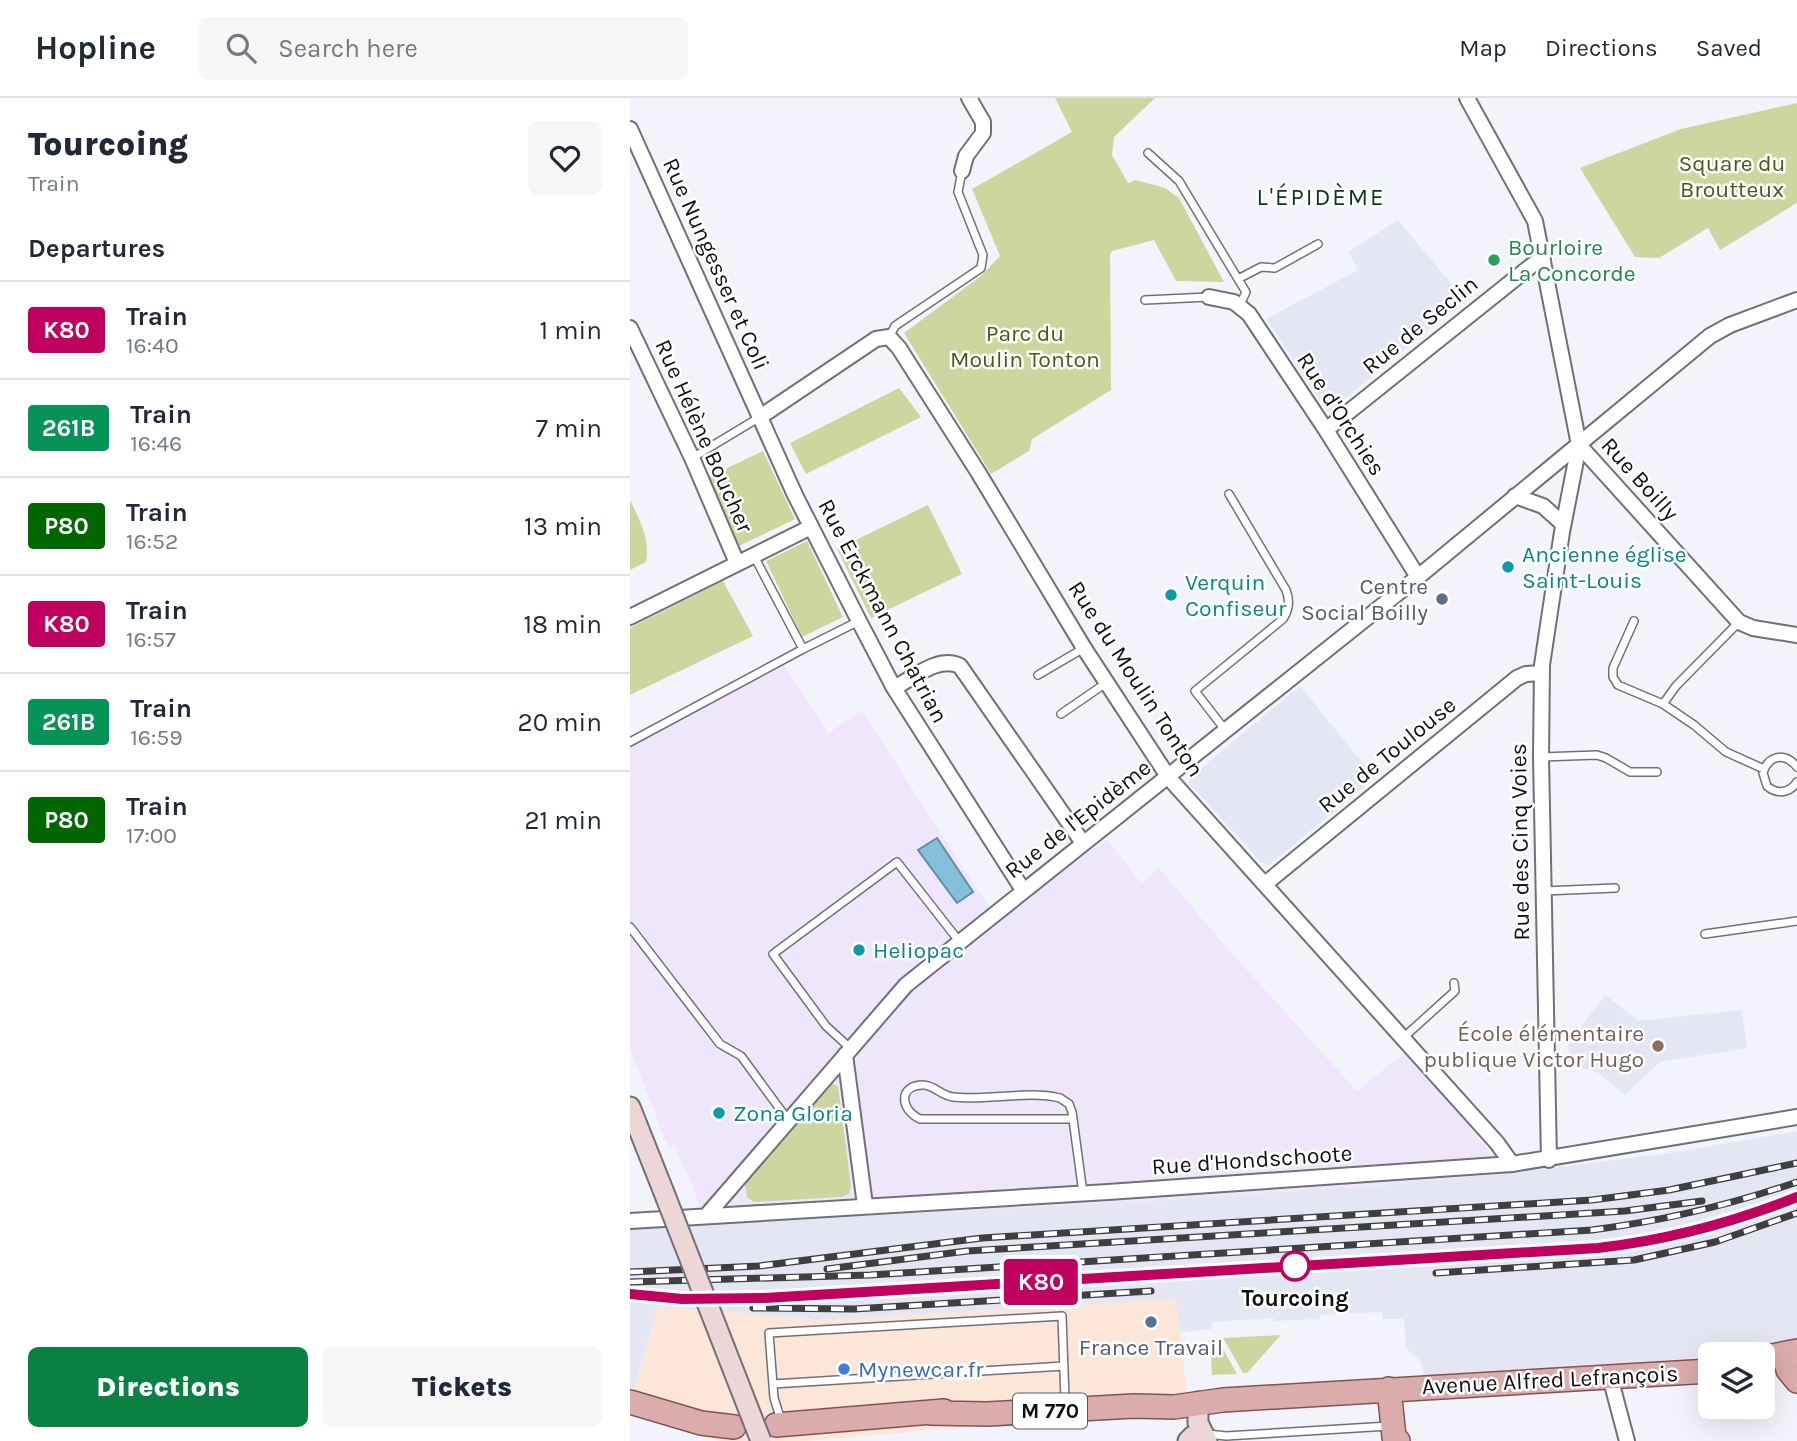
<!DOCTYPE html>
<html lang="en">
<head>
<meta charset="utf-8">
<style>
	:root { --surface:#fff; --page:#f6f6f7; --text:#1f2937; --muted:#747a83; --line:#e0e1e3; --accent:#0b8043 }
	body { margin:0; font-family:Karla,sans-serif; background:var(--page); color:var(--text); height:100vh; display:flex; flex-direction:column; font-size:26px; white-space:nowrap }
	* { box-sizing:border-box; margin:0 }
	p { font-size:23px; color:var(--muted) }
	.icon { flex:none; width:38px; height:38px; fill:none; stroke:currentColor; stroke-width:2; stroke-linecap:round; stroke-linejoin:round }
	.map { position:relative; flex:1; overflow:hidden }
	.panel { display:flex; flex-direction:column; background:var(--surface); width:630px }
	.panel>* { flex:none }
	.badge { padding:0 14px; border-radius:5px; font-size:24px; line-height:46px }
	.buttons { position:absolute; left:1068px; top:1244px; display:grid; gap:14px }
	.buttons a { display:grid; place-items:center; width:77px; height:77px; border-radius:10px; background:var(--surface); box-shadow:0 7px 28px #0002; font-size:35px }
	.map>.badge { position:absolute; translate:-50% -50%; box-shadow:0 0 0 4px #fff }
	h2 { padding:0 28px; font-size:26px; line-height:63px }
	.round { display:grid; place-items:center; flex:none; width:74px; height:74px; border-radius:10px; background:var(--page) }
	.head { display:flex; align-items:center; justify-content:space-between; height:119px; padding:0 28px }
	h1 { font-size:33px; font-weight:800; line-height:52px }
	.cta { display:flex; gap:14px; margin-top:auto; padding:14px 28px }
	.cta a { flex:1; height:80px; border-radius:10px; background:var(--accent); color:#fff; font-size:28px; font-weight:800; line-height:80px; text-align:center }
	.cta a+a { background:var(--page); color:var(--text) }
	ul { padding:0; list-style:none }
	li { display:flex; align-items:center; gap:21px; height:98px; padding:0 28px; border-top:2px solid var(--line) }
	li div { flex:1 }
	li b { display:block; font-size:26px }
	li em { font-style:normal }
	li .badge { min-width:77px; font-weight:700; text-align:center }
	header { display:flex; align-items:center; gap:42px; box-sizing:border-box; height:98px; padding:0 35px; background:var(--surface); border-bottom:2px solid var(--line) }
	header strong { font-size:33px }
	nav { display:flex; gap:38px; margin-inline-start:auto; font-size:24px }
	.search { width:490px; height:63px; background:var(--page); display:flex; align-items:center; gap:18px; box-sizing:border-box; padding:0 24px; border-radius:10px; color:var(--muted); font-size:26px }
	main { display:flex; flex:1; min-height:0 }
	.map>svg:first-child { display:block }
	.commercial { fill:#fce6d8 }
	.industrial { fill:#f0e6fb }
	.built { fill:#e4e7f3 }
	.green { fill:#ced69f }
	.water { fill:#83c1db; stroke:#608c9f; stroke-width:2 }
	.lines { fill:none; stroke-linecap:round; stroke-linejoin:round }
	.lane-casing { stroke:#707177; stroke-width:10 }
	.street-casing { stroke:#707177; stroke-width:18 }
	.secondary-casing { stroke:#707177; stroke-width:23 }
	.primary-casing { stroke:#845252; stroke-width:26 }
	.lane { stroke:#fff; stroke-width:7 }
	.street { stroke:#fff; stroke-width:14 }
	.secondary { stroke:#edd6d6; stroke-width:19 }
	.primary { stroke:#dbacac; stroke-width:23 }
	.rail-casing { stroke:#3f3f42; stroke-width:7 }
	.rail { stroke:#fff; stroke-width:4.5; stroke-dasharray:13; stroke-linecap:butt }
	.secondary-bridge-casing { stroke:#707177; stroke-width:23; stroke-linecap:butt }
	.secondary-bridge { stroke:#edd6d6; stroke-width:19 }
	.line-casing { stroke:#fff; stroke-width:16 }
	.line { stroke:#bf005f; stroke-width:10 }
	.leisure-dot { fill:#2e9e5b; stroke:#fff; stroke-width:2.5 }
	.culture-dot { fill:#0f9aa8; stroke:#fff; stroke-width:2.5 }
	.service-dot { fill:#5c6f8a; stroke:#fff; stroke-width:2.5 }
	.education-dot { fill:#8d6e63; stroke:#fff; stroke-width:2.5 }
	.stop-dot { fill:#fff; stroke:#bf005f; stroke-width:3.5 }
	.shop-dot { fill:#3f7fe0; stroke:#fff; stroke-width:2.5 }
	.labels { text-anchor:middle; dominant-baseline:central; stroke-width:5; stroke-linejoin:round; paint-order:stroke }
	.shield { fill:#fff; stroke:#585859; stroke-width:2 }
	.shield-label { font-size:21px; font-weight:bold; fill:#101012 }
	.park-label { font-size:23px; fill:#505619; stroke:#fff }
	.leisure-label { font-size:23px; fill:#27864d; stroke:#fff; text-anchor:start }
	.street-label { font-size:23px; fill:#101012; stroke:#fff }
	.culture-label { font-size:23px; fill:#0d838f; stroke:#fff; text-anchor:start }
	.service-label { font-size:23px; fill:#4e5e75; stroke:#fff; text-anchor:end }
	.education-label { font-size:23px; fill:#785e54; stroke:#fff; text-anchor:end }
	.stop-label { font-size:23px; font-weight:bold; fill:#101012; stroke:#fff }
	.shop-label { font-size:23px; fill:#366cbe; stroke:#fff; text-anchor:start }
	.neighbourhood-label { font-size:24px; letter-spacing:2px; fill:#083915; stroke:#fff }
</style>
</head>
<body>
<header>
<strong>Hopline</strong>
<div class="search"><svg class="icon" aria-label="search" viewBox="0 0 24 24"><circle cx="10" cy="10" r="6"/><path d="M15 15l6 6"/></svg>Search here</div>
<nav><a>Map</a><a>Directions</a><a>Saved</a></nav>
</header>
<main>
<section class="panel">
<div class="head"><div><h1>Tourcoing</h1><p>Train</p></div><a class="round"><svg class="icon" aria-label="heart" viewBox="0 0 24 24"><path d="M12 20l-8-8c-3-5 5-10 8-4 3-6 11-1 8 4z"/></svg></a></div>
<h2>Departures</h2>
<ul>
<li><span class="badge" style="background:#bf005f;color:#fff">K80</span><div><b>Train</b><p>16:40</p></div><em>1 min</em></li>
<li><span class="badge" style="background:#069456;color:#fff">261B</span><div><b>Train</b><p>16:46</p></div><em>7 min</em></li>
<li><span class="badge" style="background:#060;color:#fff">P80</span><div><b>Train</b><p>16:52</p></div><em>13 min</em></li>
<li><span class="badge" style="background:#bf005f;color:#fff">K80</span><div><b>Train</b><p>16:57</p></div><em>18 min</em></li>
<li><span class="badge" style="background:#069456;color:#fff">261B</span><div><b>Train</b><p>16:59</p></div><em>20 min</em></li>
<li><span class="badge" style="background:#060;color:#fff">P80</span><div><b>Train</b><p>17:00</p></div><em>21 min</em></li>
</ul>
<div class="cta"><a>Directions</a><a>Tickets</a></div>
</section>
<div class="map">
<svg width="1167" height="1343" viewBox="0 0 1167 1343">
	<rect width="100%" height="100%" fill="#f3f4fb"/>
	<path class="commercial" d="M547 1201 558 1310 178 1343H90L0 1315V1305L28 1209 186 1222Z"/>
	<path class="industrial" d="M153 565 198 635 232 613 366 820 477 741 511 785 529 770 589 841 727 993 775 954 879 1075 741 1088 523 1103 75 1126 61 1083 44 1047 38 1049 0 951V645Z"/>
	<path class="built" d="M768 122 835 202 700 313H697L636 221 728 172 718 154Z
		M670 588 745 680 639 767 631 764 559 685V680Z
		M975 897 1009 923 1112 912 1117 950 1030 964 995 997 967 974 930 965 929 956 939 955 938 946Z
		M1167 1033V1242L1055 1261 793 1281 792 1265 776 1250 774 1221H753L752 1214 690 1217 689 1221 644 1223 643 1220 582 1224 581 1231 559 1234 550 1233 546 1201 186 1222 28 1209 4 1290 0 1289V1130L523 1103 741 1088 879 1075 1041 1055Z"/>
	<path class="green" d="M425 0H525L484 39 482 57 498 85 506 82 535 90 549 100 594 184 546 183 524 142 482 153 480 157 481 292 402 341 399 353 361 376 274 235 351 178 370 158 342 91 442 34Z
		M1167 5V105L1090 152 1078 130 1029 160 1005 159 950 70 1051 31Z
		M269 290 291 319 176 376 160 345Z
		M133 353 165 421 107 449 74 381Z
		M0 402C10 423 20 440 16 464L0 472Z
		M298 407 332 476 241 520 207 451Z
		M177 443 213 519 172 539 136 463Z
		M93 483 123 538 0 597V530Z
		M198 984 208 988 221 1089 219 1096 212 1099 124 1104 117 1099 115 1087Z
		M651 1237 617 1275H613L593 1240Z
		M587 1240 607 1276 582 1277 580 1241Z"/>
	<path class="water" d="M307 740 343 794 327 805 288 752Z"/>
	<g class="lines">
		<defs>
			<path id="lane" d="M518 55 549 83 608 181 631 169 645 170 688 146
				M608 181 616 194 610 207
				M515 202 579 199
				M259 239 265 228 351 170 353 157 328 94 332 73
				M62 360 130 319
				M124 458 173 551 229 523
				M1004 523 983 570V579L988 587 1033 606 1064 627 1096 654 1134 671
				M408 577 454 550
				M1033 606 1046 588 1109 524
				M431 616 476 585
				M596 633 565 593 653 521C659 512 660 502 656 492L599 396
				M0 644 173 551
				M911 659 967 657 976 660 1000 674H1027
				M1167 669C1155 654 1138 657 1133 675L1137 688C1147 697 1160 695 1167 684
				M914 793 985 790
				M0 829 90 946 111 958 158 1022
				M1075 836 1167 823
				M773 940 825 893 824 885
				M220 950 196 928 143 856 267 764 329 843
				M443 1021H290C269 1011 269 987 293 987 304 987 312 998 323 999 356 1003 399 992 430 1000L439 1006 442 1014 453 1095
				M143 1286 434 1268
				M151 1322 144 1300 139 1235 432 1218 435 1301
				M578 1336 596 1338 759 1328"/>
			<path id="street" d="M837 0 905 123 949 347 932 434 912 567 911 659 919 1062
				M0 31 165 397 229 523 264 590 393 792
				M332 73 336 58 353 35V24L339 0
				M579 199 604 204 619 216 696 332 788 479
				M0 230 62 360 107 465
				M130 319 246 241 259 239 269 250 348 374 454 550 539 680 867 1045 882 1066
				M696 332 901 168 913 160
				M949 347 1109 524 1123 530 1167 537
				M885 398 913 408 933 426
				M0 519 181 429
				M264 590C283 580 309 557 330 568L453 745
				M635 786 887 580 896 576 911 575
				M215 957 235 1107
				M77 1117 276 887 788 479 1080 238 1100 227 1167 202
				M0 1123 478 1094 882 1066 1167 1019
				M980 1279 997 1343"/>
			<path id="secondary" d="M0 1009 33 1092
				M568 1304V1325L577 1343
				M558 1343 563 1338 573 1336"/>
			<path id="primary" d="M1154 1256 1158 1272 1167 1283
				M1132 1260 1167 1253
				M759 1291 764 1339 768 1343
				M0 1304 71 1325 104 1329
				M301 1315 358 1316 504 1308 544 1309 593 1302 1080 1273
				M146 1327 314 1313"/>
		</defs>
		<use href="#lane" class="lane-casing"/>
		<use href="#street" class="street-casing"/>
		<use href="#secondary" class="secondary-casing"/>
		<use href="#primary" class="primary-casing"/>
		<use href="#lane" class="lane"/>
		<use href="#street" class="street"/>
		<use href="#secondary" class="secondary"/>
		<use href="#primary" class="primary"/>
		<defs>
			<path id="rail" d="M197 1171 337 1153 995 1113 1072 1103
				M0 1174 129 1168 352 1140 962 1102 1039 1092 1167 1065
				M806 1175 1004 1162 1085 1144 1167 1115
				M0 1184 240 1177 962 1132C1032 1123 1100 1107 1167 1084
				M0 1196 52 1201 135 1200 968 1150C1037 1142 1102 1125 1167 1098
				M123 1210 224 1211 521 1193"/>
		</defs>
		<use href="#rail" class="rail-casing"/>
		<use href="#rail" class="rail"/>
		<defs>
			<path id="secondary-bridge" d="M33 1092 131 1343"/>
		</defs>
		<use href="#secondary-bridge" class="secondary-bridge-casing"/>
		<use href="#secondary-bridge" class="secondary-bridge"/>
	</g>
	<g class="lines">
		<defs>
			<path id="line" d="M0 1196 52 1201 135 1200 968 1150C1037 1142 1102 1125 1167 1099"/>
		</defs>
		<use href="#line" class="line-casing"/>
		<use href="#line" class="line"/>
	</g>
	<circle class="leisure-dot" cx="864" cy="162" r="7"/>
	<g class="culture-dot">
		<circle cx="878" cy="469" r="7"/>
		<circle cx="541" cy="497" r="7"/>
		<circle cx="229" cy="852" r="7"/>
		<circle cx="89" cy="1015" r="7"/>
	</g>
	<g class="service-dot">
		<circle cx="812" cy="501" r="7"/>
		<circle cx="521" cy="1224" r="7"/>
	</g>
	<circle class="education-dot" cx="1028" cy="948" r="7"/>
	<circle class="stop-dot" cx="665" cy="1168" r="14"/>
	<circle class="shop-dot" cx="214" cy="1271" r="7"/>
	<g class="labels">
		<rect class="shield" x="383" y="1295.5" width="74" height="35" rx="5"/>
		<g class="shield-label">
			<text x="420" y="1313">M 770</text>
		</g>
		<g class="park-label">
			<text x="1102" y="65">Square du<tspan x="1102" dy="26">Broutteux</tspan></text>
			<text x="395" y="235">Parc du<tspan x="395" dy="26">Moulin Tonton</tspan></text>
		</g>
		<g class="leisure-label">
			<text x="878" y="149">Bourloire<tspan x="878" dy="26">La Concorde</tspan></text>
		</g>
		<g class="street-label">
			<text transform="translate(86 166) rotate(66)">Rue Nungesser et Coli</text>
			<text transform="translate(790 227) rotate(-39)">Rue de Seclin</text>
			<text transform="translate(711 316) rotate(57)">Rue d'Orchies</text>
			<text transform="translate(74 338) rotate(66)">Rue Hélène Boucher</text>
			<text transform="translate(1010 381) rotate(48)">Rue Boilly</text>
			<text transform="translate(253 513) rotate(62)">Rue Erckmann Chatrian</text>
			<text transform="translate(506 581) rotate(57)">Rue du Moulin Tonton</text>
			<text transform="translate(757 657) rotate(-39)">Rue de Toulouse</text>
			<text transform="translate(448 721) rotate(-38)">Rue de l'Epidème</text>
			<text transform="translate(890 744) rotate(-91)">Rue des Cinq Voies</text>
			<text transform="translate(622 1062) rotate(-4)">Rue d'Hondschoote</text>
			<text transform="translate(920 1282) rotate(-3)">Avenue Alfred Lefrançois</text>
		</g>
		<g class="culture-label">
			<text x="892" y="456">Ancienne église<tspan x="892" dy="26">Saint-Louis</tspan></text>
			<text x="555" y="484">Verquin<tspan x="555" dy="26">Confiseur</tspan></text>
			<text x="243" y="852">Heliopac</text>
			<text x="103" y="1015">Zona Gloria</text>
		</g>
		<g class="service-label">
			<text x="798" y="488">Centre<tspan x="798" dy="26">Social Boilly</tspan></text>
			<text x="521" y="1249" text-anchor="middle">France Travail</text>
		</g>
		<g class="education-label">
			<text x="1014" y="935">École élémentaire<tspan x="1014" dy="26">publique Victor Hugo</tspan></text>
		</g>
		<g class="stop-label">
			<text x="665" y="1200">Tourcoing</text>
		</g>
		<g class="shop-label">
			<text x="228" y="1271">Mynewcar.fr</text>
		</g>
		<g class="neighbourhood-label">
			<text x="691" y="99">L'ÉPIDÈME</text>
		</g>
	</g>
</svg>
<div class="buttons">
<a><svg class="icon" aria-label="layers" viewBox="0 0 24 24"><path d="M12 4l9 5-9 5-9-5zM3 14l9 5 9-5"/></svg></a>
</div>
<b class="badge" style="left:411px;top:1184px;background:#bf005f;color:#fff">K80</b>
</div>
</main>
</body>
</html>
